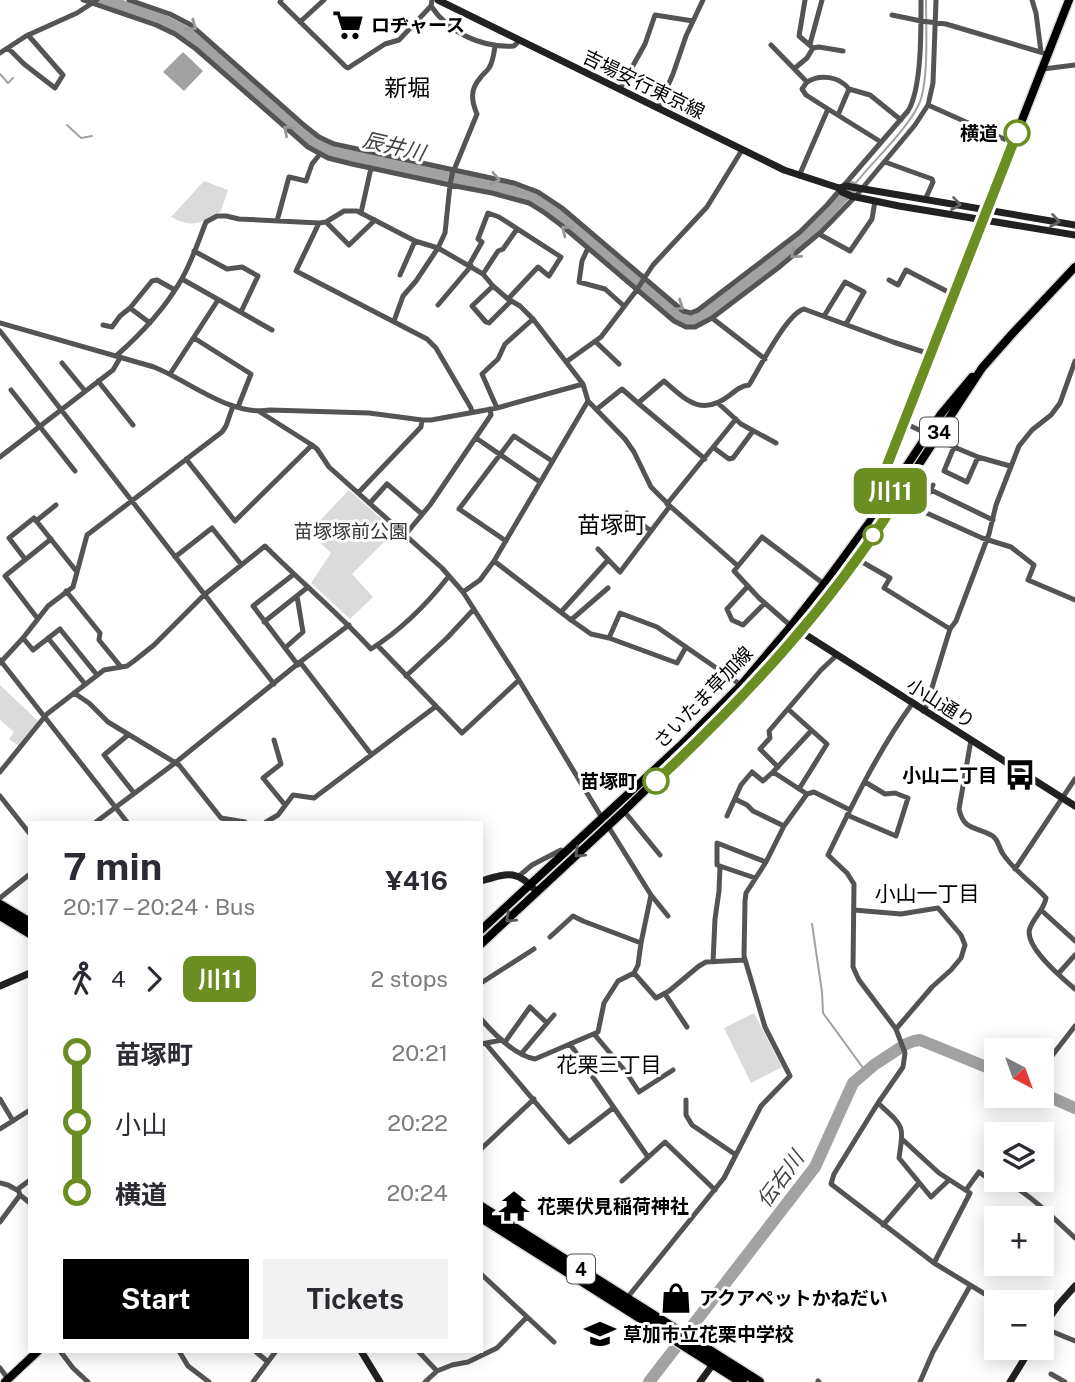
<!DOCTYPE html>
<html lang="en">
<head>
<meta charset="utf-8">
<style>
	:root { --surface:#fff; --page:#f2f2f3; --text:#2b2b33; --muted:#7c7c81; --accent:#000 }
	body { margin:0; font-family:"Public Sans","Noto Sans JP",sans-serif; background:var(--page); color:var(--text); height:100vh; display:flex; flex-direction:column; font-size:26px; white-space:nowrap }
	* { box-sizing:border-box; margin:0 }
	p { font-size:23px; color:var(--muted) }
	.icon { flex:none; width:38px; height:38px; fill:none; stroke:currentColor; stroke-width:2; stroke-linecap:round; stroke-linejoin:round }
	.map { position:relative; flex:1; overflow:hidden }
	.details { position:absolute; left:28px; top:821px; width:455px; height:532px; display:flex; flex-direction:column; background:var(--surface); border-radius:0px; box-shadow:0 4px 18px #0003 }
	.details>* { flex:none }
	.badge { padding:0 14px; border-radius:10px; font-size:24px; line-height:46px }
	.needle { width:46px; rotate:139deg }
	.tools { position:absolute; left:984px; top:1038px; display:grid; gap:14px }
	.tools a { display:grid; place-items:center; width:70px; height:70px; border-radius:0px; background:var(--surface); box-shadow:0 4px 18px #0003; font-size:35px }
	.map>.badge { position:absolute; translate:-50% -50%; box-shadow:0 0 0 4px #fff }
	.legs { display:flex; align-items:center; gap:10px; height:77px; padding:0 35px; font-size:23px }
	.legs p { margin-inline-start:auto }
	.overview { display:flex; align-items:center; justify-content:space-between; height:119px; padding:0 35px }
	h1 { font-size:38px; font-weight:700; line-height:52px }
	.action { display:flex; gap:14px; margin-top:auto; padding:14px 35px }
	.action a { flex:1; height:80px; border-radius:0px; background:var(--accent); color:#fff; font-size:28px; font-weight:700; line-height:80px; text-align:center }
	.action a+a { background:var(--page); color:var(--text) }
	ul { padding:0 35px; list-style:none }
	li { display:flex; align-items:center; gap:24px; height:70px; font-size:26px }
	li i { display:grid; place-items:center; width:10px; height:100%; margin:0 9px; background:currentColor }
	li i::after { content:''; width:18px; height:18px; margin:-9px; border:5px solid; border-radius:50%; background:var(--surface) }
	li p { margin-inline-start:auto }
	li:first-child i { background:linear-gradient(#0000 50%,currentColor 0) }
	li:last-child i { background:linear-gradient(currentColor 50%,#0000 0) }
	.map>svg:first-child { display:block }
	.green { fill:#dbdbdb }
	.water { fill:#a2a2a2 }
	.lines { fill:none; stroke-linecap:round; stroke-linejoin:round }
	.stream { stroke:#a2a2a2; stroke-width:2 }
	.river { stroke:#a2a2a2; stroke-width:12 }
	.primary-casing { stroke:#dbdbdb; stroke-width:11 }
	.highway-casing { stroke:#dbdbdb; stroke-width:13 }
	.street { stroke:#545454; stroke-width:5 }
	.secondary { stroke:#212121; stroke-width:7 }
	.primary { stroke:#000; stroke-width:8 }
	.highway { stroke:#000; stroke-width:10 }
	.oneway { stroke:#989898 }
	.oneway2 { stroke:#646464 }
	.oneway3 { stroke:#595959 }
	.line-1-casing { stroke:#fff; stroke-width:16 }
	.line-1 { stroke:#6b8e23; stroke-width:10 }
	.stop-1-dot { fill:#fff; stroke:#6b8e23; stroke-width:3.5 }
	.labels { text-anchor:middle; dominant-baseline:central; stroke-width:6; stroke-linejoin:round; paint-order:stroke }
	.shield { fill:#fff; stroke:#4c4c4c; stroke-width:2 }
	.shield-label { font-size:18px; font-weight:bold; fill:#000 }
	.poi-label { font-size:19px; font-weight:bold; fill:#000; stroke:#fff; text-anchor:start }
	.street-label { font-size:19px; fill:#000; stroke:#fff }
	.stop-label { font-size:19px; font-weight:bold; fill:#000; stroke:#fff; text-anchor:end }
	.park-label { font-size:19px; fill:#323232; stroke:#fff }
	.water-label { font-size:21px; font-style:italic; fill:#434343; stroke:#fff }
	.neighbourhood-label { font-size:21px; fill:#000; stroke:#fff }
	.quarter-label { font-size:23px; fill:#000; stroke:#fff }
</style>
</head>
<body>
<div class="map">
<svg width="1075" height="1382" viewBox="0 0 1075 1382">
	<rect width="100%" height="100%" fill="#fff"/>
	<path class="green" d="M204 181 228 190 221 211C201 223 194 229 171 217Z
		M349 490 395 531 352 574 373 597 350 619 311 583 331 553 309 532Z
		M0 685 39 722 19 746 9 739 14 732 0 720Z
		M754 1013 782 1067 751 1083 724 1028Z"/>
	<path class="water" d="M183 52 203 71 184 91 163 72Z"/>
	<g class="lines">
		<path class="stream" d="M0 74 8 83 13 78
			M67 125 81 138 92 136
			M854 185C873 161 907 130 919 104 929 82 926 26 926 0
			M812 924 822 992 823 1013 866 1072"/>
		<path class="river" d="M104 0 161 19 191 35 304 135 319 145 334 153 506 188 533 197 549 206 685 321H691L700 318 789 250 819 222 852 187
			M1041 1093 1075 1108
			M649 1382 815 1167 853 1083 874 1065 906 1044 914 1041 920 1040 935 1046 996 1071"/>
		<defs>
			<path id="primary" d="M892 492C886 485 884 477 886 468L1069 0
				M481 930 680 746 741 685 791 626 824 584 871 520 941 414 972 377
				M481 944 624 811 748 690 800 631 857 559 982 368 1012 334 1075 267
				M5 1382 38 1351"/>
			<path id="highway" d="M0 905 30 923
				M0 915 30 933
				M481 1207 759 1382
				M481 1217 742 1382"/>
		</defs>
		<use href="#primary" class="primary-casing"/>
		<use href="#highway" class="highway-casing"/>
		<path class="street" d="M83 0 156 25 175 34 196 49 308 147 328 158 352 164 450 185 492 193 529 203 545 213 561 225 674 321 686 327H695L712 318 778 268 821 232 855 197 915 125 928 105 933 83 936 0
			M129 0 170 14 191 25 305 126 319 137 334 144 514 183 538 192 562 208 683 311 691 313 698 310 800 232 827 205 908 111C922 88 921 29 921 0
			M281 0 280 2 346 67 348 68 385 44 399 40 431 6
			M432 0 431 6C449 33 482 48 514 46L520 40
			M805 0 799 36 813 48 819 47 843 51
			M1032 0 1036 13 1041 52
			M892 15 921 21 946 24 1047 54
			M300 22 324 0
			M810 44 822 0
			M771 45 807 82 802 89 806 95 828 109
			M8 48 24 64 55 88 63 75 28 35
			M0 53 26 36 77 13 97 0
			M795 68 807 58 813 48
			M1043 69 1075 65
			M807 82C820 74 839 76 849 89L838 115
			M620 89 645 44 655 15 693 21
			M849 89 870 95 901 120
			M928 105 1013 143
			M658 108 673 74 686 36 703 0
			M885 162 932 179 933 182 925 200
			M454 170 477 114C471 100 470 89 481 77 482 75 488 70 489 68 493 62 494 53 495 46
			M799 176 828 109 881 142
			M361 213 371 168
			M277 221 289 177 306 181 312 164 320 154
			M326 222 349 245 375 220
			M319 223 296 271 427 339 436 348 471 408 472 412
			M819 234 850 251 872 219 875 201
			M588 248 582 261 579 282 605 289 624 306
			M194 251 227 269 242 267 258 276 241 312
			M469 265 482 242 478 239 488 213 499 217 561 257 549 276 538 267 508 299
			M483 274 498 251 503 249 517 229
			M400 275 415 241
			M182 279 272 330
			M889 280 898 285 906 270 954 295
			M493 286 472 306 486 322 489 323 511 301
			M438 305 471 266
			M130 308 152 281 157 280 175 290
			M824 316 845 282 864 292 846 324
			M712 318 765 359
			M394 321 403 296 416 281 438 248 445 233 450 185 453 170
			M0 323 154 367C189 381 231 417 270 410L369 413 422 420H431L497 408 583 384
			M103 325 112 327 120 316 130 308 150 323
			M0 331 274 684
			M194 338 251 374 238 407
			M596 342 619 364
			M116 356C141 334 163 311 180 282 191 264 198 242 206 222L217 216H226L239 219 319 223 326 222 344 211H357L415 241 438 248 483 274 493 286 508 299 520 306 533 319 583 384 588 401 494 561 480 580 463 592
			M566 362 601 337 636 291 653 265 707 207 742 150
			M62 363 85 391
			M170 374 218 300
			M98 381 133 425
			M11 390 75 471
			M588 401 625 439 634 452 651 487 670 506 738 566 734 571 759 598 791 626
			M638 403 705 459
			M719 404 741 424 776 443
			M497 408 482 374 498 359 505 344 533 319
			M597 409 622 389 638 403 664 381C687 401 702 417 730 395 736 390 741 386 749 385 759 369 787 313 804 309L893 342 930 354
			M260 412 312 445 317 449 329 467 442 568 463 592 519 680 602 818
			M904 423 928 434
			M476 438 540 482
			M935 439 978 457 1010 466
			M954 447 944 471 967 482 978 457
			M714 448 729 459 733 458 753 431
			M0 457 113 370 120 358
			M186 459 235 521 312 445
			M931 490 993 520
			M358 493 421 427 422 420
			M898 498 909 505 982 538 1011 547 1034 565 1028 580 1075 600
			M370 503 387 484 422 514
			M667 504 736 419
			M921 510 933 485
			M627 513 651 531
			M36 521 56 505
			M405 535 430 505 491 415 490 409
			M506 541 459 509 514 436 552 461
			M598 549 620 572 670 506
			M175 557 212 528 241 564
			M25 559 9 538 34 518 77 572
			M857 559 890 578 884 588 950 629
			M494 561 571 620 591 634 609 638 677 663 686 647
			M738 566 762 537 824 584
			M294 574 253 606 298 665
			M748 586 727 609 732 620 743 625 765 603
			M66 591 100 633 99 640 121 667
			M561 612 608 560
			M38 619 5 576 51 539
			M571 620 608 588
			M264 622 308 587
			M23 638 33 650 60 629 97 675
			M48 638 85 684
			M609 638 620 613 657 627 741 685
			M377 645 462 733 519 680
			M285 648 303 632 297 596
			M0 660 127 822
			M300 662 371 754
			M0 663 23 638 48 606 73 587 87 535 222 432 226 426 233 406
			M406 676 447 638 474 609
			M74 693 89 703 108 722 179 765 221 818 245 822
			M912 704C878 751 853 803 828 855L847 873 854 884 853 967 859 980 896 1029 905 1053 903 1067 878 1103 834 1174 831 1184 934 1263 998 1302
			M788 709 827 744 799 789
			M923 711 926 707 950 629 956 621 989 534 996 505 1019 446 1032 430 1051 415 1060 403 1075 361
			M128 735 104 755 134 793
			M274 740 281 764 263 778 285 805
			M971 740 959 809C964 831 975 826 991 835 999 839 998 847 1003 854 1014 871 1033 883 1046 898 1044 910 1034 917 1030 928 1023 946 1062 978 1075 989
			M778 767 760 749 770 738 769 731 821 670 837 655
			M0 772 47 714 104 670 127 666 134 661 154 645 204 595 265 546C300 581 338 613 371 649 401 630 427 604 449 576
			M773 772 807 794 814 792 850 810
			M0 796 30 834
			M735 799 747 805 753 811 784 826
			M624 811 660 855
			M847 815 896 836 908 798 895 793 885 794 865 782
			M727 816 741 785 752 772 763 781 773 772 811 731
			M96 822 175 763 300 662 349 625
			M266 822 278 815 293 795 314 798 435 707
			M608 826 651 895 668 916
			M1015 869 1075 779
			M519 876 532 865 561 850 565 854
			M755 878 717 865V843L766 862
			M0 898 30 874
			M854 910 901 914 938 908 961 935 965 945 961 958 951 970 932 987 896 1029
			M1041 910 1075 941
			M550 937 573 916 583 921 641 943
			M713 962 715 919 719 891 720 867
			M634 973 638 965 641 943 651 895
			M1058 974 1075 955
			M481 983 534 949
			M665 994 687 1027
			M481 1019C494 1034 515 1055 535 1059L598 1032 604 1003 618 981 634 973 656 998 669 991 699 966 706 962 745 960
			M594 1034 626 1072 639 1092 673 1070
			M505 1042 530 1007 547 1023
			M481 1044 502 1040
			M486 1044 569 1142 613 1108
			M570 1044 648 1157
			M521 1054 554 1015
			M1041 1070 1075 1026
			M0 1099 13 1121
			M686 1100V1115L692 1125 736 1155
			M878 1103C904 1127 904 1124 899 1158L931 1197 949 1180
			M0 1129 30 1110
			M902 1139 939 1173 970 1193 934 1263
			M481 1149 534 1099
			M622 1181 665 1142 715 1190
			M0 1183 8 1185 17 1190 18 1189 20 1195 30 1203
			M18 1189 30 1180
			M966 1190 979 1172 993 1182C997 1181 999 1180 1004 1182 1025 1189 1058 1222 1075 1238
			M0 1222 20 1195
			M883 1225 919 1183
			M481 1274 554 1342
			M627 1298 724 1178 761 1106 790 1076 765 1027 744 956 745 901 746 893 766 862 784 826 807 794
			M1041 1327 1075 1341
			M60 1351 73 1368 88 1382
			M179 1351 188 1366 209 1382
			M255 1351 268 1362
			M418 1351 437 1371
			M0 1368 8 1379
			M1051 1374 1065 1382
			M818 1381 819 1382
			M253 1382 276 1351
			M425 1382 437 1371 452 1365 468 1362 497 1348 527 1317
			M920 1382 933 1352 970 1286"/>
		<path class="secondary" d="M438 0 784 170 839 188 846 186 1075 225
			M839 188 842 192 851 196 899 206 1075 235
			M795 628 1075 806
			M481 881C508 873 517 869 537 892
			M0 986 30 973
			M1041 1330 1059 1304 1075 1286
			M361 1351 380 1382
			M700 1382 716 1360
			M1010 1382 1031 1348"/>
		<use href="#primary" class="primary"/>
		<use href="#highway" class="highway"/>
	</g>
	<defs><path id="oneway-chevron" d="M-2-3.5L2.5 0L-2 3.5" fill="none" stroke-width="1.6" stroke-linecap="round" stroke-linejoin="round" transform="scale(1.75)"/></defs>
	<g class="oneway">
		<use href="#oneway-chevron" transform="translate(192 26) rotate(36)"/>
		<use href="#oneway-chevron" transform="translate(288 130) rotate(-139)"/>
		<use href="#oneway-chevron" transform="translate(495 179) rotate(12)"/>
		<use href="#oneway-chevron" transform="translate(566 230) rotate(-141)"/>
		<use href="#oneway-chevron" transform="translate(795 254) rotate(140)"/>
		<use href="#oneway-chevron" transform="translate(679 306) rotate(34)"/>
	</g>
	<g class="oneway2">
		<use href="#oneway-chevron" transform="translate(956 204) rotate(9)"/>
		<use href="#oneway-chevron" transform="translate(1055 221) rotate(10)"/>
	</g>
	<g class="oneway3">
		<use href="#oneway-chevron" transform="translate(579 853) rotate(137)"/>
		<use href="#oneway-chevron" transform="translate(510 918) rotate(137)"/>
	</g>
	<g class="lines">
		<defs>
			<path id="line-1" d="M656 781C747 696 832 604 898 498 888 489 883 481 886 468L1017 133"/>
		</defs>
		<use href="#line-1" class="line-1-casing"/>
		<use href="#line-1" class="line-1"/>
	</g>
	<defs>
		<symbol id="supermarket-bare" viewBox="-9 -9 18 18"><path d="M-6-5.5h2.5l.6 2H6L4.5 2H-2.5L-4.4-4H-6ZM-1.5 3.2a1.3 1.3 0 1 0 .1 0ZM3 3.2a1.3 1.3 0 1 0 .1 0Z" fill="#000" stroke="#fff" stroke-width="2.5" paint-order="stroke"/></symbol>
		<symbol id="bus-bare" viewBox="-9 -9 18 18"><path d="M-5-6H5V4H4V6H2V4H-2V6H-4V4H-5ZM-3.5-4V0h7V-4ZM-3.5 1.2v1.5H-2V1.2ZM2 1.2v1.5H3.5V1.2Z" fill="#000" stroke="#fff" stroke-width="2.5" paint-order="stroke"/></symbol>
		<symbol id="temple-bare" viewBox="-9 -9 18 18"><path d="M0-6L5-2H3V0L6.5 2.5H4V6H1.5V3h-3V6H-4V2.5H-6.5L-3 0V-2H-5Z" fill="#000" stroke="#fff" stroke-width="2.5" paint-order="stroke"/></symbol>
		<symbol id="shop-bare" viewBox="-9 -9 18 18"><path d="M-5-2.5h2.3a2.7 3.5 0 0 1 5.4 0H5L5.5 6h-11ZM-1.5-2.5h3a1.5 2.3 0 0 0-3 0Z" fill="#000" stroke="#fff" stroke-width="2.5" paint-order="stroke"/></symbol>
		<symbol id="school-bare" viewBox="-9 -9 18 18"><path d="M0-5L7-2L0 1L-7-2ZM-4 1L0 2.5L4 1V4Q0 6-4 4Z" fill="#000" stroke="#fff" stroke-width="2.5" paint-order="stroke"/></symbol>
	</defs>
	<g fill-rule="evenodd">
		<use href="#supermarket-bare" x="326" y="3" width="44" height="44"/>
		<use href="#bus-bare" x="998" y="753" width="44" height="44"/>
		<use href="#temple-bare" x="492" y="1184" width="44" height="44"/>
		<use href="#shop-bare" x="654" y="1276" width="44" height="44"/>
		<use href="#school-bare" x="578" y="1312" width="44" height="44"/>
	</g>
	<g class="stop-1-dot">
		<circle cx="1017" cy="133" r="12"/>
		<circle cx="873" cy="535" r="9"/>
		<circle cx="656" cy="781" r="12"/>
	</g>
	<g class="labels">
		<g class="shield">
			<rect x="920" y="417.5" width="38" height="29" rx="5"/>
			<rect x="567" y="1254.5" width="28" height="29" rx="5"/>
		</g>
		<g class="shield-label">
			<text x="939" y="432">34</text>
			<text x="581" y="1269">4</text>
		</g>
		<g class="poi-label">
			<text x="371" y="25">ロヂャース</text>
			<text x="997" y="775" text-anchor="end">小山二丁目</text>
			<text x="537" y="1206">花栗伏見稲荷神社</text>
			<text x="699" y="1298">アクアペットかねだい</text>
			<text x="623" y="1334">草加市立花栗中学校</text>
		</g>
		<g class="street-label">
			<text transform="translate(644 84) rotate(26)">吉場安行東京線</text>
			<text transform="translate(703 697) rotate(-46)">さいたま草加線</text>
			<text transform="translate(941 703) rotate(32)">小山通り</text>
		</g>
		<g class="stop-label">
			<text x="998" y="133">横道</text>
			<text x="637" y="781">苗塚町</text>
		</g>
		<g class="park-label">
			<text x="351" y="531">苗塚塚前公園</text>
		</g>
		<g class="water-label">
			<text transform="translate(394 146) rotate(13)">辰井川</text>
			<text transform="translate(780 1179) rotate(-54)">伝右川</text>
		</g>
		<g class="neighbourhood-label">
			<text x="927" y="893">小山一丁目</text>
			<text x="609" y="1064">花栗三丁目</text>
		</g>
		<g class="quarter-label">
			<text x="407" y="87">新堀</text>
			<text x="612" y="524">苗塚町</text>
		</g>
	</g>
</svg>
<div class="tools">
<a><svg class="needle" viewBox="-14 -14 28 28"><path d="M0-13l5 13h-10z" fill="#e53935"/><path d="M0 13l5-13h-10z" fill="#7c7c81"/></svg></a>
<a><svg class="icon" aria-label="layers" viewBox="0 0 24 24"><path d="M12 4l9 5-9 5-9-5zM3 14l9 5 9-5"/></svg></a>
<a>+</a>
<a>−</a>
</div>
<b class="badge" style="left:890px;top:491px;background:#6b8e23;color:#fff">川11</b>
<section class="details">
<div class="overview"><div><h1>7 min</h1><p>20:17 – 20:24 · Bus</p></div><b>¥416</b></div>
<div class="legs"><svg class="icon" aria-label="walk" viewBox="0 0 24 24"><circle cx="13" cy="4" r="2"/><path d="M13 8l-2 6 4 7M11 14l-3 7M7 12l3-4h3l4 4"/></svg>4<svg class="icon" aria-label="forward" viewBox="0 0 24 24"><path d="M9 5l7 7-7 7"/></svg><b class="badge" style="background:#6b8e23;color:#fff">川11</b><p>2 stops</p></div>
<ul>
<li><i style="color:#6b8e23"></i><b>苗塚町</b><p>20:21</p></li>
<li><i style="color:#6b8e23"></i><span>小山</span><p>20:22</p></li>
<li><i style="color:#6b8e23"></i><b>横道</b><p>20:24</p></li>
</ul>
<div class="action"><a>Start</a><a>Tickets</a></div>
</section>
</div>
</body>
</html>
